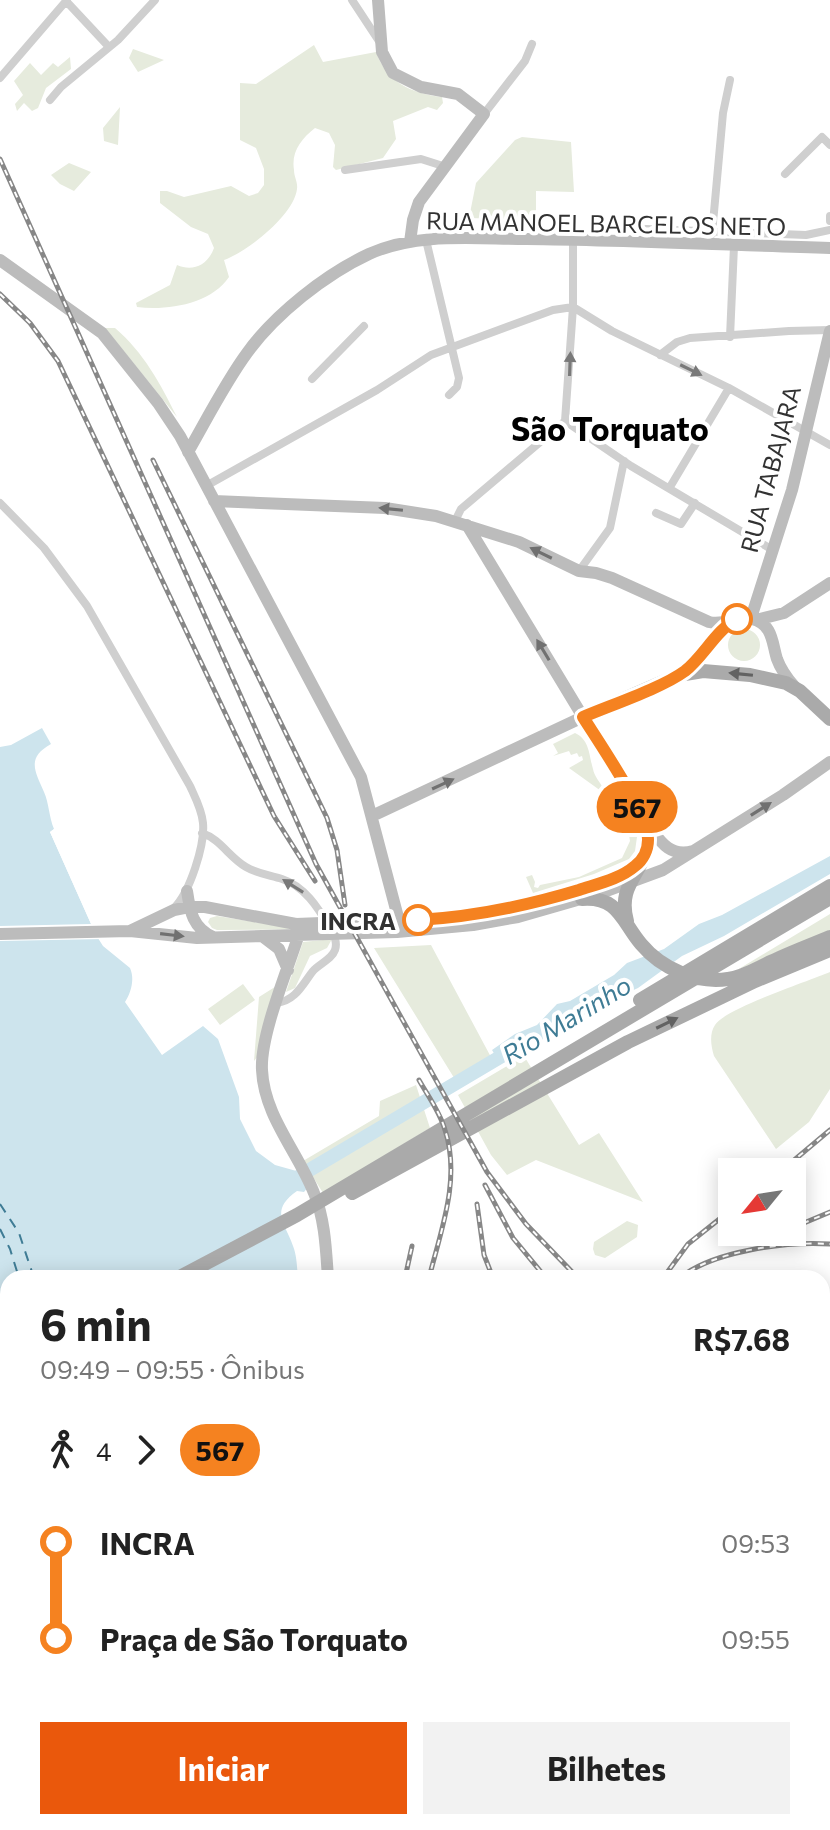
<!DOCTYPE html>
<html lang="pt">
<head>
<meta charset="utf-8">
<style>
	:root { --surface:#fff; --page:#f2f2f2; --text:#222; --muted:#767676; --accent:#ea580c }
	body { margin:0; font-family:Commissioner,sans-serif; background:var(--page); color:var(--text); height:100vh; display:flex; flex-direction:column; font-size:30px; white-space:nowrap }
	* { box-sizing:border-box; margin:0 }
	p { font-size:26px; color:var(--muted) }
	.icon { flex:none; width:44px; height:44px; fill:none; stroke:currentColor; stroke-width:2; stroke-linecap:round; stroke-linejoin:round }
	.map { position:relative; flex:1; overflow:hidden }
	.sheet { position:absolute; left:0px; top:1270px; width:830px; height:560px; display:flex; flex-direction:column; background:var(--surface); border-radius:24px 24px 0 0; box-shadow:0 4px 20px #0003 }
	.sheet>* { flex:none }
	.badge { padding:0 16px; border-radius:26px; font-size:28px; line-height:52px }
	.needle { width:52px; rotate:240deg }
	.buttons { position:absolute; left:718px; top:1158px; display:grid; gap:16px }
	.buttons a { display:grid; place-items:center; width:88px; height:88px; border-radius:0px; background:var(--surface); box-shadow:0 4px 20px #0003; font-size:40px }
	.map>.badge { position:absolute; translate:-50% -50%; box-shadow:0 0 0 4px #fff }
	.legs { display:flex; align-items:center; gap:12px; height:88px; padding:0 40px; font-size:26px }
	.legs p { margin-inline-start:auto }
	.overview { display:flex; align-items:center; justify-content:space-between; height:136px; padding:0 40px }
	h1 { font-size:44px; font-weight:700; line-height:60px }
	.action { display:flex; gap:16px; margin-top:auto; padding:16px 40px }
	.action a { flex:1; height:92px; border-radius:0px; background:var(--accent); color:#fff; font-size:32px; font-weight:700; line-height:92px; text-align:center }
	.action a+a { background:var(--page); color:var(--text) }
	ul { padding:0 40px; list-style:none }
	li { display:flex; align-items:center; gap:28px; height:96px; font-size:30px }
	li i { display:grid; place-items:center; width:12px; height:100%; margin:0 10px; background:currentColor }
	li i::after { content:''; width:20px; height:20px; margin:-10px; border:6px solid; border-radius:50%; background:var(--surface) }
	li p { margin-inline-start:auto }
	li:first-child i { background:linear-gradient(#0000 50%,currentColor 0) }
	li:last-child i { background:linear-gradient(currentColor 50%,#0000 0) }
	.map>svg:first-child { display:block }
	.green { fill:#e6ebdd }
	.water { fill:#cde4ed }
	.pier { fill:#fff }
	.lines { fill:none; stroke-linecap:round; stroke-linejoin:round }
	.river { stroke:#cde4ed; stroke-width:14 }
	.ferry { stroke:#3f7c95; stroke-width:2; stroke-dasharray:10 8; stroke-linecap:butt }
	.street { stroke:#cfcfcf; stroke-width:8 }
	.secondary { stroke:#bcbcbc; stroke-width:12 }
	.primary { stroke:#aaa; stroke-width:14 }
	.rail-casing { stroke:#878787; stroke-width:5 }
	.rail { stroke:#fff; stroke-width:2; stroke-dasharray:6; stroke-linecap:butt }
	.oneway { fill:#797979 }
	.oneway2 { fill:#707070 }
	.oneway3 { fill:#626262 }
	.line-1-casing { stroke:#fff; stroke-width:18 }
	.line-1 { stroke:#f58220; stroke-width:12 }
	.stop-1-dot { fill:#fff; stroke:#f58220; stroke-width:4 }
	.labels { text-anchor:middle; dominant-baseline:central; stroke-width:8; stroke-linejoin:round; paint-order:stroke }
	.street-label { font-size:24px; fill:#323232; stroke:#fff }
	.stop-label { font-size:24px; font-weight:bold; fill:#323232; stroke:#fff; text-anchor:end }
	.water-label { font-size:26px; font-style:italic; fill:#3f7c95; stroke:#fff }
	.district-label { font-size:32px; font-weight:bold; fill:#000; stroke:#fff }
</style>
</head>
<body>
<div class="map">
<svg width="830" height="1830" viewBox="0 0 830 1830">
	<rect width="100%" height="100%" fill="#fff"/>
	<path class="green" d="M314 45 323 62 376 52C387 82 410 93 442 97L443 103 437 110 428 107 393 121 396 139 383 158 336 170 333 167 335 145 329 133 315 128C301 139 291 152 294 170 294 177 298 182 297 189 294 215 247 252 224 260L229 277C211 304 167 311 137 307L136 303 170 285 177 265C193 272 208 265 214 248L208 234 191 227 160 203V191H167L184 197 231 186 249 196 258 193 264 185V169L256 148 240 140V83L256 84Z
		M133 49 164 60 138 72 129 58Z
		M70 57 71 69 46 88 38 108 32 111 24 103 17 111 15 104 23 95 14 81 30 63 41 75 53 63 58 67Z
		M120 107 118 145 104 141 103 128Z
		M522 137 571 142 574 192 536 191V220L469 218 476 183 515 140Z
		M69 163 91 172 74 191 60 184 51 175Z
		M105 328H115C144 353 160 383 177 417Z
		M728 645a16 16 0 1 1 32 0a16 16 0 1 1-32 0Z
		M575 733C590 740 589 756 593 769 594 776 600 782 603 788L601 791 569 768 583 760 582 756 579 757 577 753 571 755 569 751 553 756 558 753 553 744Z
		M624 806 637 837 635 851 629 859 594 874 533 893 526 877 532 875 535 882 534 887 538 888 540 885 579 877 622 858 630 841Z
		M830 914V930L737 970Z
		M217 916 285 927 323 929 217 930 212 928 208 922 210 918Z
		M332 939 327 948 310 956 295 988 286 992 303 942Z
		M431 945 492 1059 456 1081 374 948Z
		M830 972V1089L809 1122 776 1149 714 1056C711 1046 709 1034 715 1025 724 1009 809 981 830 972Z
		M243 984 255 1000 220 1025 208 1009Z
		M278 985 258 1056 254 1061 259 997Z
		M524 1056 579 1145 599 1133 643 1202 536 1160 507 1175 491 1155 458 1095Z
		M416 1085 430 1128 323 1193 303 1161 379 1116 380 1101Z
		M627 1221 638 1225 637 1237 605 1258 595 1255 593 1249 594 1242Z
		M458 1822H517L511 1830H469Z"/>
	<path class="water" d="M42 728 51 744C26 758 35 771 44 792 49 803 49 817 54 829L50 832 96 935 103 946 130 968C135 979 131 993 125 1002L162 1055 203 1026 218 1039 239 1097 240 1119 256 1151 275 1165 300 1172 308 1187 304 1192 297 1191C269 1211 285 1223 293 1246 297 1256 297 1268 298 1278H8V1822H193L189 1830H0V747L11 745Z
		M830 856V874L724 936 682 956 638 988 623 995 590 1017 587 1015 554 1036 516 1048 498 1060 492 1050 515 1034 537 1025 557 1004 570 1001 614 975 627 963 664 949 699 924 722 915Z"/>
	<path class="pier" d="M54 829 103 939 0 941V926L91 924 50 832Z"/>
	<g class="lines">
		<path class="river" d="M301 1175 512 1050"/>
		<path class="ferry" d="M0 1204 19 1233 34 1278
			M0 1229 10 1249 19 1278
			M0 1585 8 1548
			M0 1646 8 1620"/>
		<path class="street" d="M352 0 379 41
			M66 1 109 47
			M0 78 67 0
			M50 100 61 87 118 40 155 0
			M484 114 525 61 532 44
			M345 170 421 159 443 166
			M785 174 822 137 830 145
			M830 216V221
			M594 227 806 235 830 230
			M712 234 723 113 730 80
			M426 240 459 378 457 387 449 395
			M573 307 612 331 729 388 830 445
			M730 337 734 246
			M660 355 677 342 690 338 789 331 830 330
			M312 379 364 326
			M565 421 631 466 771 549
			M565 421 573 307V240
			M206 486 377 390 431 355 553 310 573 307
			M670 487 729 388
			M0 503 44 548 87 606 190 786C195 797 202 810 203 823 205 845 190 892 174 908
			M656 513 681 524 695 503
			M455 521 461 509 565 421
			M579 571 610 528 624 461
			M202 833C220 839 230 858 246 867 258 874 269 875 282 879 304 886 318 907 329 927 333 934 338 941 335 950 332 959 319 964 313 971 302 985 296 1000 277 1003
			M822 1523 830 1522
			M822 1691H830"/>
		<path class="secondary" d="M378 0 382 52 393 73 421 87 458 94 484 114 419 202 413 220 410 242
			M0 260 102 333 158 403 180 436 361 777 399 921
			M188 452C207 419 225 383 247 353 275 314 326 274 369 254 417 232 475 239 526 239 627 240 729 245 830 248
			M214 501 385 508 436 516 519 542 579 571 596 573 612 578 709 622C725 626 737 615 752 619 773 624 772 643 777 659 781 670 787 678 794 686
			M751 618 792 490 830 331
			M756 620 784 613 830 583
			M679 675 701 657 730 623
			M372 816 583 717 467 525
			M646 822C659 839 668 858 693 851
			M187 891C190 912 193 928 213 937
			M130 931 197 938 397 932 473 925 518 917 598 894 663 870 783 795 830 762
			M0 934 130 931 174 910 189 907H205L296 924 450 918 493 912 557 896 619 876 639 862
			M299 934C288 969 260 1035 262 1070 264 1116 298 1152 314 1193 325 1219 326 1250 328 1278
			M262 936 279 949 288 970
			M822 1799 828 1787V1772
			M211 1830 216 1822
			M560 1830 572 1822
			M582 1830 594 1822
			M808 1830 810 1822"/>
		<path class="primary" d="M582 899C619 896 622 922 641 944 661 968 696 984 728 979 744 977 759 967 773 961 792 952 811 945 830 937
			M627 921C617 885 642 875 648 844 652 819 598 742 583 717L679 675 703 671 750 675 786 683 800 691 830 719
			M640 1000 830 886
			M352 1193 628 1042 755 981 830 950
			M178 1278 297 1215 830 898
			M0 1347 8 1344"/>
		<defs>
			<path id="rail" d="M0 159 316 864 487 1172 526 1224 578 1278
				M0 294 30 323 58 361 274 816 315 881
				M153 460 327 818 337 850 345 905
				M419 1080C428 1096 440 1112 445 1130 461 1179 441 1230 429 1278
				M780 1172 830 1130
				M485 1185 513 1238 546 1278
				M477 1204 484 1255 493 1278
				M792 1228 830 1212
				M405 1278 412 1246
				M663 1278 688 1244 732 1209
				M680 1278C712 1251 788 1241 830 1244
				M224 1830 229 1822
				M242 1830 247 1822"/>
		</defs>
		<use href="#rail" class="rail-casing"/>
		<use href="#rail" class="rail"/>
	</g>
	<defs><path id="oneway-solid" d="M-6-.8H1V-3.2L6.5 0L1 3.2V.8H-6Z" transform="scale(2)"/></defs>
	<g class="oneway">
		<use href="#oneway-solid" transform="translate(570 364) rotate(-88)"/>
		<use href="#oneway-solid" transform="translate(691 370) rotate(26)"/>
		<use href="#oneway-solid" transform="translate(293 886) rotate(-148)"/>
	</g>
	<g class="oneway2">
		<use href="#oneway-solid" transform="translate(391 509) rotate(-174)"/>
		<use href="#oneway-solid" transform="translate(541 553) rotate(-154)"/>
		<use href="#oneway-solid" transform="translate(543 650) rotate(-121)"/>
		<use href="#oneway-solid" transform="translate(443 784) rotate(-25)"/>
		<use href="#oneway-solid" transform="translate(761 809) rotate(-32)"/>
		<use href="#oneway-solid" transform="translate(172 935) rotate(7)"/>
	</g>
	<g class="oneway3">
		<use href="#oneway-solid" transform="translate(741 674) rotate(-174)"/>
		<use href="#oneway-solid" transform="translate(667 1023) rotate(-26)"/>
	</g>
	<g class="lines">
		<defs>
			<path id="line-1" d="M418 920C473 917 526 906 579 890 597 884 620 879 635 866 643 860 648 850 648 840 649 815 598 741 583 717 611 705 662 688 685 671 704 656 716 630 737 619"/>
		</defs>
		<use href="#line-1" class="line-1-casing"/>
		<use href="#line-1" class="line-1"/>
	</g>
	<g class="stop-1-dot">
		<circle cx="737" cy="619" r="14"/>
		<circle cx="418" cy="920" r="14"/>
	</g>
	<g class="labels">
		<g class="street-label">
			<text transform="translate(606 223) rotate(1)">RUA MANOEL BARCELOS NETO</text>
			<text transform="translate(770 469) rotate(-75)">RUA TABAJARA</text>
		</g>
		<g class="stop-label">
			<text x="396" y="920">INCRA</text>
		</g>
		<g class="water-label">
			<text transform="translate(566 1019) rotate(-31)">Rio Marinho</text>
		</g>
		<g class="district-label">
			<text x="610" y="428">São Torquato</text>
		</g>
	</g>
</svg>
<div class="buttons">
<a><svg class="needle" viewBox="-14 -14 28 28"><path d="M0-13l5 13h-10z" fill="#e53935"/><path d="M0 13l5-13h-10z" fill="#767676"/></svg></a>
</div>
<b class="badge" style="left:637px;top:807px;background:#f58220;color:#111">567</b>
<section class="sheet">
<div class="overview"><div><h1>6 min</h1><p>09:49 – 09:55 · Ônibus</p></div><b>R$7.68</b></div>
<div class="legs"><svg class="icon" aria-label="walk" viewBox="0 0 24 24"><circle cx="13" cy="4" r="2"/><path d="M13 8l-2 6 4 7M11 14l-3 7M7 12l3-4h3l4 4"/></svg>4<svg class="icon" aria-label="forward" viewBox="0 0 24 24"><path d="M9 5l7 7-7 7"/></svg><b class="badge" style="background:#f58220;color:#111">567</b></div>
<ul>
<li><i style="color:#f58220"></i><b>INCRA</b><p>09:53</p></li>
<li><i style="color:#f58220"></i><b>Praça de São Torquato</b><p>09:55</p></li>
</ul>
<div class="action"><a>Iniciar</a><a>Bilhetes</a></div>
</section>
</div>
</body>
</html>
